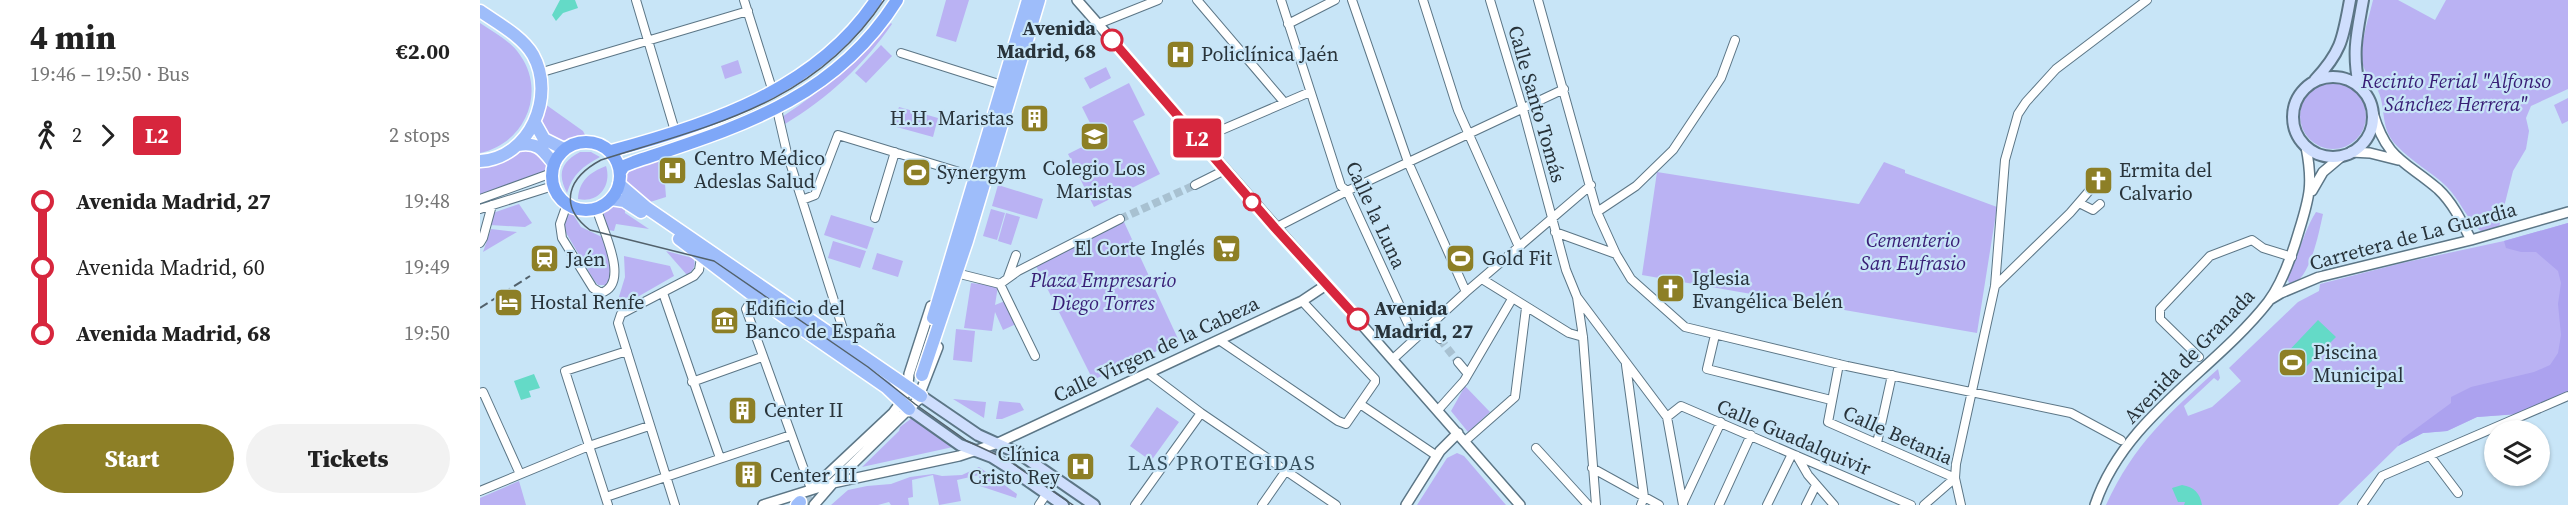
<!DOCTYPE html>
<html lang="en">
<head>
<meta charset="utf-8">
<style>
	:root { --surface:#fff; --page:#f2f2f2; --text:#222; --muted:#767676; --accent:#8d7f26 }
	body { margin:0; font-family:"Source Serif 4",serif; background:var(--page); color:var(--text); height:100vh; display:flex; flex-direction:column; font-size:22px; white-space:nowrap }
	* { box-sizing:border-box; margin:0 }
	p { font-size:20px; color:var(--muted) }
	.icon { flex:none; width:33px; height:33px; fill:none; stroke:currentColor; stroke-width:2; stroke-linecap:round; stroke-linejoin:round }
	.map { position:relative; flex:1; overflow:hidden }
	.details { display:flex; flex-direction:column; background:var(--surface); width:480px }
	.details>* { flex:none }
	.badge { padding:0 12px; border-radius:4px; font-size:21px; line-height:39px }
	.buttons { position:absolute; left:2004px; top:420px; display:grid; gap:12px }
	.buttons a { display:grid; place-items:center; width:66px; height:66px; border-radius:50%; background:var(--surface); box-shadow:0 2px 4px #0004; font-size:30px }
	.map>.badge { position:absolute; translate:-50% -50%; box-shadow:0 0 0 3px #fff }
	.legs { display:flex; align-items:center; gap:9px; height:66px; padding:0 30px; font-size:20px }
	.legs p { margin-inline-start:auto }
	.head { display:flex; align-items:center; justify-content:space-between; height:102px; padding:0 30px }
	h1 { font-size:33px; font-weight:800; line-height:45px }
	.button { display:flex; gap:12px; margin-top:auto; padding:12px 30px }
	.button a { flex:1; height:69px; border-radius:36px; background:var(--accent); color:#fff; font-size:24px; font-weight:800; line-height:69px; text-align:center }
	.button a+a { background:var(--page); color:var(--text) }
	ul { padding:0 30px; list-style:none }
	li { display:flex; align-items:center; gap:21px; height:66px; font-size:22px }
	li i { display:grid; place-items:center; width:9px; height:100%; margin:0 8px; background:currentColor }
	li i::after { content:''; width:15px; height:15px; margin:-8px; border:4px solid; border-radius:50%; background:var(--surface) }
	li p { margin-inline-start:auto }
	li:first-child i { background:linear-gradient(#0000 50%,currentColor 0) }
	li:last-child i { background:linear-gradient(currentColor 50%,#0000 0) }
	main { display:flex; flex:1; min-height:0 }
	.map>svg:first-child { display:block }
	.green { fill:#bab2f3 }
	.forest { fill:#aca2ef }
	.water { fill:#64dac7 }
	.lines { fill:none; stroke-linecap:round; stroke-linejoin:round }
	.minor-tunnel { stroke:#a8c1d1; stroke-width:8; stroke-dasharray:8 4; stroke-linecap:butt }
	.primary-tunnel { stroke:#a8c1d1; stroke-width:12; stroke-dasharray:12 6; stroke-linecap:butt }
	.minor-casing { stroke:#5c7686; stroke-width:10 }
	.tertiary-casing { stroke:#5c7686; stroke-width:12 }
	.secondary-casing { stroke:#5c7686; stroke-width:14 }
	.primary-casing { stroke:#fff; stroke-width:15 }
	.trunk-casing { stroke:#fff; stroke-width:15 }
	.minor { stroke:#fff; stroke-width:8 }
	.tertiary { stroke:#fff; stroke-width:9 }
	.secondary { stroke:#cfdefd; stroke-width:10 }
	.primary { stroke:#9ebdfa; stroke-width:12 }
	.trunk { stroke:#7ea7f8; stroke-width:12 }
	.tram { stroke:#52616b; stroke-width:1.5 }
	.rail { stroke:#52616b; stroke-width:2; stroke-dasharray:9 4.5; stroke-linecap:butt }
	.line-1-casing { stroke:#fff; stroke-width:14 }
	.line-1 { stroke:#d7263d; stroke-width:9 }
	.stop-1-dot { fill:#fff; stroke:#d7263d; stroke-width:3 }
	.labels { text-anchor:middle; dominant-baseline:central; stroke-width:4.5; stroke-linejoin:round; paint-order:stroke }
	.stop-label { font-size:20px; font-weight:bold; fill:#28333a; stroke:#c8e5f7; text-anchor:end }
	.poi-label { font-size:20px; fill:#28333a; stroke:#c8e5f7; text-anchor:start }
	.park-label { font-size:20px; font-style:italic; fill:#371d75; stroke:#c8e5f7 }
	.street-label { font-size:20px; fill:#28333a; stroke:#c8e5f7 }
	.neighbourhood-label { font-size:21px; letter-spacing:1.5px; fill:#364f5e; stroke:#c8e5f7 }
</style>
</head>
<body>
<main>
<section class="details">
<div class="head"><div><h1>4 min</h1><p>19:46 – 19:50 · Bus</p></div><b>€2.00</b></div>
<div class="legs"><svg class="icon" aria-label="walk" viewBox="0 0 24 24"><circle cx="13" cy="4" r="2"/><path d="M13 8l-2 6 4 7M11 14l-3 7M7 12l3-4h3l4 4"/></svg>2<svg class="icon" aria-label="forward" viewBox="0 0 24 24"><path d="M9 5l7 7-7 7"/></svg><b class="badge" style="background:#d7263d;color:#fff">L2</b><p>2 stops</p></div>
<ul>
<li><i style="color:#d7263d"></i><b>Avenida Madrid, 27</b><p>19:48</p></li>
<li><i style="color:#d7263d"></i><span>Avenida Madrid, 60</span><p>19:49</p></li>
<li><i style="color:#d7263d"></i><b>Avenida Madrid, 68</b><p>19:50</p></li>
</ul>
<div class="button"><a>Start</a><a>Tickets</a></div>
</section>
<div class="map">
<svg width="2088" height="505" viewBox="0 0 2088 505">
	<rect width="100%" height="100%" fill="#c8e5f7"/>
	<path class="green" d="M466 0H489L476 42 456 36Z
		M1893 0H1918L1955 20 1966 0H2088V89L2051 106 2046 118 2049 131 2046 149 2033 171 2019 227 2002 232 1997 228C1985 215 1979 199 1967 187 1952 172 1932 162 1917 146 1898 127 1908 107 1896 87 1889 75 1881 70 1882 54 1882 37 1889 17 1893 0Z
		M0 23C13 32 31 41 40 55 67 93 44 144 0 153Z
		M411 23 412 24C383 66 348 98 305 124L302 117C346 88 376 61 411 23Z
		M401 45 412 56 386 83 375 73Z
		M258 60 262 73 245 79 241 66Z
		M626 67 631 78 610 89 604 78Z
		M649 83 665 115 653 121 680 174 614 207 588 154 618 139 602 107Z
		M1820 116a33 33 0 1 1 66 0a33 33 0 1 1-66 0Z
		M2088 98V121L2082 124 2074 105Z
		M65 104 103 131 105 135 104 137 80 141 69 137C61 124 59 119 65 104Z
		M419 107 458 118 453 137 413 126Z
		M50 147 68 163V168L65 172 0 194V165L38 149Z
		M100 152H111L120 157C103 166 92 175 87 193 77 174 81 162 100 152Z
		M183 157 186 197 167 203 143 180 146 170Z
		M1404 162 1425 170V173L1517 207 1497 333 1162 275 1177 172 1379 204Z
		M126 166C132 185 119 204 98 199 99 181 110 172 126 166Z
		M518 185 563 199 557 219 512 206Z
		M39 204 52 223 45 227 10 225 13 213Z
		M133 204 145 207V213L169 229 136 224 134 231 123 229C122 217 122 211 133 204Z
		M511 209 525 213 517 240 503 236Z
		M91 211 101 227 122 237 131 263 129 282 126 285H118L114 280 82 226Z
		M1836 212 1843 214C1839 232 1830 281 1810 285L1807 278 1809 275C1819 254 1824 231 1836 212Z
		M526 213 540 217 531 245 518 241Z
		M351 215 394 228 387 249 344 235Z
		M644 222 699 341 613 380 556 266Z
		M2088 223V392L2038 414 1997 417 1967 431 1943 433 1918 446 1858 505H1626C1654 444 1689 413 1738 369L1740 378 1738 381 1734 378 1704 406 1708 416 1705 417 1732 407 1761 381 1749 368 1818 302 1839 291 1840 284 1922 263 2024 241Z
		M11 229 37 232 3 252Z
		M353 241 386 251 380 268 348 258Z
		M186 251 213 258C217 265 213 271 207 275Z
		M397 253 423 261 418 277 392 269Z
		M144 256 190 266 194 276 140 307 138 300 145 277Z
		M491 283 518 286 515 305 525 301 536 324 523 330 515 312 512 331 484 328Z
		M476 329 495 331 492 362 473 360Z
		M985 386 1010 412 988 432 971 411Z
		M473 399 506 402 504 418Z
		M519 401 540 403 544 410 522 419H516Z
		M677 407 699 422 671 461 650 446Z
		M432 418 474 444 473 447 382 467 419 431 420 427Z
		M977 453 984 456 1026 505H937L967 458Z
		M499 467 537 494 536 498 500 486 499 475 477 480 481 501 459 505 453 475 432 480 433 497 428 498 429 505H411L409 502 398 505H351L368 490 387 486 411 484 430 477 453 474 462 476 482 475Z
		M39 481 46 505H0V498Z"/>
	<path class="forest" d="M2088 223V392L2038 414 1997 417 1967 431 1943 433 1918 446 1922 439 1971 403V397L1991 387 2054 372 2070 365 2078 353 2081 335 2078 304 2081 283 2078 271 2056 252H2041L2026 248 2024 241Z"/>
	<path class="water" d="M80 0H95L98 8 83 13 76 21 72 15Z
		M1838 320 1856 337 1816 377 1799 361Z
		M54 374 60 388 49 391 51 397 41 400 34 381Z
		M1702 485C1714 487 1720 493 1722 505H1704L1705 502H1698L1692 488Z"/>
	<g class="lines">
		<path class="minor-tunnel" d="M640 219 715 185
			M960 339 978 362"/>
		<path class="primary-tunnel" d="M418 409C429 399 433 388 437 374
			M323 505 347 482"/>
		<defs>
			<path id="minor" d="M156 0 195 131
				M264 0 293 92
				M717 0 804 102
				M801 0 861 186 867 191 935 339
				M872 0 928 162 986 292
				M943 0 978 110 1039 247
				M1010 0 1044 113 1086 270 1097 297 1187 417 1203 505
				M1058 0 1117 212 1136 254 1151 279 1205 327 1367 366 1591 413 1641 440
				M618 24 678 0
				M808 24 855 0
				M421 53 525 86
				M59 73 268 11
				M299 108 298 114 307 153 363 329 364 342
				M718 140 830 92
				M715 185 745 170
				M0 199 72 173
				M322 200 335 195 358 135 499 178
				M1599 203 1613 210 1620 204
				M87 204 80 224 82 238 113 288 121 293C150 284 124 233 118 213L119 208
				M0 209 73 186
				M1117 212 1156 186 1193 150 1241 78 1255 40
				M395 218 415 152
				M795 228 867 191 1084 89
				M1075 232 1136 254
				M0 243 3 238 12 205
				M476 273 520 284 555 356
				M528 277 536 255
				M1002 279 1089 333 1103 337
				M520 284 538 271 640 219
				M1515 286 1590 213 1609 191
				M183 293 240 458
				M274 296 266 309 331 489
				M1097 297 1103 337 1116 505
				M949 325 960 339
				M1235 335 1227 369 1351 400
				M739 340 858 421 866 424 895 382V379L822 301
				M1719 357 1680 319V309L1730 256 1772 240 1783 248 1812 257
				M913 359 986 292 1111 185
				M978 362 988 374
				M1359 364 1348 422 1475 478 1444 505
				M1146 365 1164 497 1161 505
				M668 373 721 413 856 505
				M212 382 282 357
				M0 393 3 392 40 474
				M880 404 957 456
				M958 410 984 381 1032 299
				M1187 417 1201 406 1431 505
				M985 441 1035 397 1046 308
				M1397 443 1412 375
				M1056 448 1108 505
				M1317 456 1328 475 1354 505
				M1950 456 1978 493
				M1112 468 1179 505
				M0 491 109 446 169 426
				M126 497 311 435
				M1203 503 1241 422
				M128 505 85 371 147 351
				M195 505 138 323 141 314 214 276 219 270 221 258
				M559 505 567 493
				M655 505 721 413
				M782 505 805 472
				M1239 505 1271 435
				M1287 505 1312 454
				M1326 505 1336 485
				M1481 505 1475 478 1476 464 1515 286 1525 160 1538 114 1546 102 1576 69 1667 0
				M1882 505 1902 476 2088 396"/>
			<path id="tertiary" d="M597 0 1040 505
				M1893 113C1907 160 1924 160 1958 189 1973 203 1982 222 1991 240
				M1871 152 1890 153 1918 160
				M1832 191 1843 172 1862 156
				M1791 299 1801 293 1839 277 1991 240 2088 212
				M332 489 413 413C423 400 428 391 429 374L451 306
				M283 505 353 483 479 456 518 443 822 301 846 285
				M334 505 353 483 437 401 458 347
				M926 505 960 451 978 433
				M1615 505C1644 418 1734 371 1788 302 1803 282 1812 255 1819 231 1830 196 1833 183 1826 147"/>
			<path id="secondary" d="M1813 117a40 40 0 1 1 80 0a40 40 0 1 1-80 0Z
				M1835 80C1862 51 1863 38 1870 0
				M1879 86C1872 51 1877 34 1883 0
				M441 396 498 435 540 454 614 505
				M429 409 480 445 512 457 531 469 583 505"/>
			<path id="primary" d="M0 11C17 23 42 36 53 55 76 96 50 158 0 161
				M55 123 64 139 84 149
				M38 145C58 142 62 149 74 164
				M139 184 167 208 441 396
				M131 199 144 201 161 212
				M199 239 274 296 406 387 429 409
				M453 318 548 0
				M442 375 487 241 559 0
				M317 505 320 502"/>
			<path id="trunk" d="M72 176a34 34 0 1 1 68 0a34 34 0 1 1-68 0Z
				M131 151C229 125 337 89 396 0
				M140 172 144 166 154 162C258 127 354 100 417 0"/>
		</defs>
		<use href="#minor" class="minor-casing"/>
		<use href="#tertiary" class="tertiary-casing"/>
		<use href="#secondary" class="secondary-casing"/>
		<use href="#primary" class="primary-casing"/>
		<use href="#trunk" class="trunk-casing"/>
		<use href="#minor" class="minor"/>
		<use href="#tertiary" class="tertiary"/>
		<use href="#secondary" class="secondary"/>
		<use href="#primary" class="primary"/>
		<use href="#trunk" class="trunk"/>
		<path class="tram" d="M404 0C335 104 232 125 121 160 89 177 77 205 110 230L234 261 388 367 435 404 487 441 528 460 593 505"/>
		<path class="rail" d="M0 308 50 276"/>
	</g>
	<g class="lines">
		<defs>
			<path id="line-1" d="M632 40 795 228 878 319"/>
		</defs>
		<use href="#line-1" class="line-1-casing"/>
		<use href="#line-1" class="line-1"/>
	</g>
	<defs>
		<symbol id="hospital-square" viewBox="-11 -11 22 22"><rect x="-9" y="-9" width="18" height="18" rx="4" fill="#8d7f26" stroke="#c8e5f7"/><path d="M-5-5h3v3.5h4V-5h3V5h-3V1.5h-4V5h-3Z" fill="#fff"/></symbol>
		<symbol id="building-square" viewBox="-11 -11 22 22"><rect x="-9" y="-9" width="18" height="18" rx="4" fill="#8d7f26" stroke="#c8e5f7"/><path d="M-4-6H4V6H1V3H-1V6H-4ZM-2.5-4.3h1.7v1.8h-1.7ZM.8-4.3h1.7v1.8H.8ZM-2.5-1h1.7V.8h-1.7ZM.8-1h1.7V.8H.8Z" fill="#fff"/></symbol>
		<symbol id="school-square" viewBox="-11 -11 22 22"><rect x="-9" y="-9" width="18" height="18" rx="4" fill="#8d7f26" stroke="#c8e5f7"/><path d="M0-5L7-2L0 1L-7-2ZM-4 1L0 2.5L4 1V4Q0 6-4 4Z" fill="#fff"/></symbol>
		<symbol id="stadium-square" viewBox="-11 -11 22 22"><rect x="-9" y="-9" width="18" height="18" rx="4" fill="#8d7f26" stroke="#c8e5f7"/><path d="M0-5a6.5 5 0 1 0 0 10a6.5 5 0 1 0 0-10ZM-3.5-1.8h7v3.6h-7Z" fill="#fff"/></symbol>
		<symbol id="church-square" viewBox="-11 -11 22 22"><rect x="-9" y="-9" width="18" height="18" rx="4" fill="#8d7f26" stroke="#c8e5f7"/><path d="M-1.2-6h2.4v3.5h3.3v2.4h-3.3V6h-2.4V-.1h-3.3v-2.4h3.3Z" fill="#fff"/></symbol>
		<symbol id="supermarket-square" viewBox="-11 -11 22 22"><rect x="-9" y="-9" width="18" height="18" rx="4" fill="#8d7f26" stroke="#c8e5f7"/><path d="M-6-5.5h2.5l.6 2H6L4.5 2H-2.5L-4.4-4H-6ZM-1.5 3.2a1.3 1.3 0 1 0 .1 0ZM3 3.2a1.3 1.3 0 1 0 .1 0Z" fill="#fff"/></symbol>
		<symbol id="station-square" viewBox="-11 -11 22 22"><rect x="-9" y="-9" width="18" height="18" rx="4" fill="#8d7f26" stroke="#c8e5f7"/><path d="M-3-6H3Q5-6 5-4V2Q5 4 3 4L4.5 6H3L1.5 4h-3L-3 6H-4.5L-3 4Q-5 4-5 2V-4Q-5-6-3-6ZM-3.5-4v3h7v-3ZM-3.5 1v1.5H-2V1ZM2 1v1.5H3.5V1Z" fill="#fff"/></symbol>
		<symbol id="hotel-square" viewBox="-11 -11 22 22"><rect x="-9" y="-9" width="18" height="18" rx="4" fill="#8d7f26" stroke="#c8e5f7"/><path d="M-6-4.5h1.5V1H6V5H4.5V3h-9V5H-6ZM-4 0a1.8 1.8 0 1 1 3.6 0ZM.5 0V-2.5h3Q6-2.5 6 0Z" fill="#fff"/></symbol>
		<symbol id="museum-square" viewBox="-11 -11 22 22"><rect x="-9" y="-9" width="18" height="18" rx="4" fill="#8d7f26" stroke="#c8e5f7"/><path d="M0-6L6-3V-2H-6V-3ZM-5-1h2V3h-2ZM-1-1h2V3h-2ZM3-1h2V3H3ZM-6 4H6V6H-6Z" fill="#fff"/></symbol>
	</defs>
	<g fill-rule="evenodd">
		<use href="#hospital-square" x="684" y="38" width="33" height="33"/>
		<use href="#building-square" x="538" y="102" width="33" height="33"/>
		<use href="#school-square" x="598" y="120" width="33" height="33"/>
		<use href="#hospital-square" x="176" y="154" width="33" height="33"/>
		<use href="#stadium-square" x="420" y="156" width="33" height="33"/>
		<use href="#church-square" x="1602" y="164" width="33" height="33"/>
		<use href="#supermarket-square" x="730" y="232" width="33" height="33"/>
		<use href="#stadium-square" x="964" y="242" width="33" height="33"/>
		<use href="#station-square" x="48" y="242" width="33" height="33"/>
		<use href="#church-square" x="1174" y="272" width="33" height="33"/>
		<use href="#hotel-square" x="12" y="286" width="33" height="33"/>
		<use href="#museum-square" x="228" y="304" width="33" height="33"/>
		<use href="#stadium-square" x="1796" y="346" width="33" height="33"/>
		<use href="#building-square" x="246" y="394" width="33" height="33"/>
		<use href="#hospital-square" x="584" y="450" width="33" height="33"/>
		<use href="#building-square" x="252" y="458" width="33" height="33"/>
	</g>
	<g class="stop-1-dot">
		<circle cx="632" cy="40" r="10"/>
		<circle cx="772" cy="202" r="8"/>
		<circle cx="878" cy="319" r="10"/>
	</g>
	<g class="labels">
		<g class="stop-label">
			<text x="616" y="28">Avenida<tspan x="616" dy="23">Madrid, 68</tspan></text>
			<text x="894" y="308" text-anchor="start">Avenida<tspan x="894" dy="23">Madrid, 27</tspan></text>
		</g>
		<g class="poi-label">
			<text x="721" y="54">Policlínica Jaén</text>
			<text x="534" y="118" text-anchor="end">H.H. Maristas</text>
			<text x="214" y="158">Centro Médico<tspan x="214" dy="23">Adeslas Salud</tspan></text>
			<text x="614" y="168" text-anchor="middle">Colegio Los<tspan x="614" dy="23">Maristas</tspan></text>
			<text x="1639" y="170">Ermita del<tspan x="1639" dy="23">Calvario</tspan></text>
			<text x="457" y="172">Synergym</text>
			<text x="725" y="248" text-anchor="end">El Corte Inglés</text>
			<text x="1002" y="258">Gold Fit</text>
			<text x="86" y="259">Jaén</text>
			<text x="1212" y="278">Iglesia<tspan x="1212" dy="23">Evangélica Belén</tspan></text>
			<text x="50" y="302">Hostal Renfe</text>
			<text x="265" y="308">Edificio del<tspan x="265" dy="23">Banco de España</tspan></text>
			<text x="1833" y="352">Piscina<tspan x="1833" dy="23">Municipal</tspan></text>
			<text x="284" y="410">Center II</text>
			<text x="580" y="454" text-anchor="end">Clínica<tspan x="580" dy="23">Cristo Rey</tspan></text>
			<text x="290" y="475">Center III</text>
		</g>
		<g class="park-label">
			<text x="1976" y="81">Recinto Ferial "Alfonso<tspan x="1976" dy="23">Sánchez Herrera"</tspan></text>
			<text x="1433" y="240">Cementerio<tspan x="1433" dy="23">San Eufrasio</tspan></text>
			<text x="623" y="280">Plaza Empresario<tspan x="623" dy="23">Diego Torres</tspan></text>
		</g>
		<g class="street-label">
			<text transform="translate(1057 104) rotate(74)">Calle Santo Tomás</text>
			<text transform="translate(896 215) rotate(65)">Calle la Luna</text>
			<text transform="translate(1933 236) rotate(-15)">Carretera de La Guardia</text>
			<text transform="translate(676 349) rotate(-25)">Calle Virgen de la Cabeza</text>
			<text transform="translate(1709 356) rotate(-46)">Avenida de Granada</text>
			<text transform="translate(1418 435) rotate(24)">Calle Betania</text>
			<text transform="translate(1314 437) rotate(23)">Calle Guadalquivir</text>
		</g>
		<g class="neighbourhood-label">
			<text x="742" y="462">LAS PROTEGIDAS</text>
		</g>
	</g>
</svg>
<div class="buttons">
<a><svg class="icon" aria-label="layers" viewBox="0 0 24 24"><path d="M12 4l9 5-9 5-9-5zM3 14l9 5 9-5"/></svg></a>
</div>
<b class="badge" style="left:717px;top:138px;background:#d7263d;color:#fff">L2</b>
</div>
</main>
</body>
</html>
